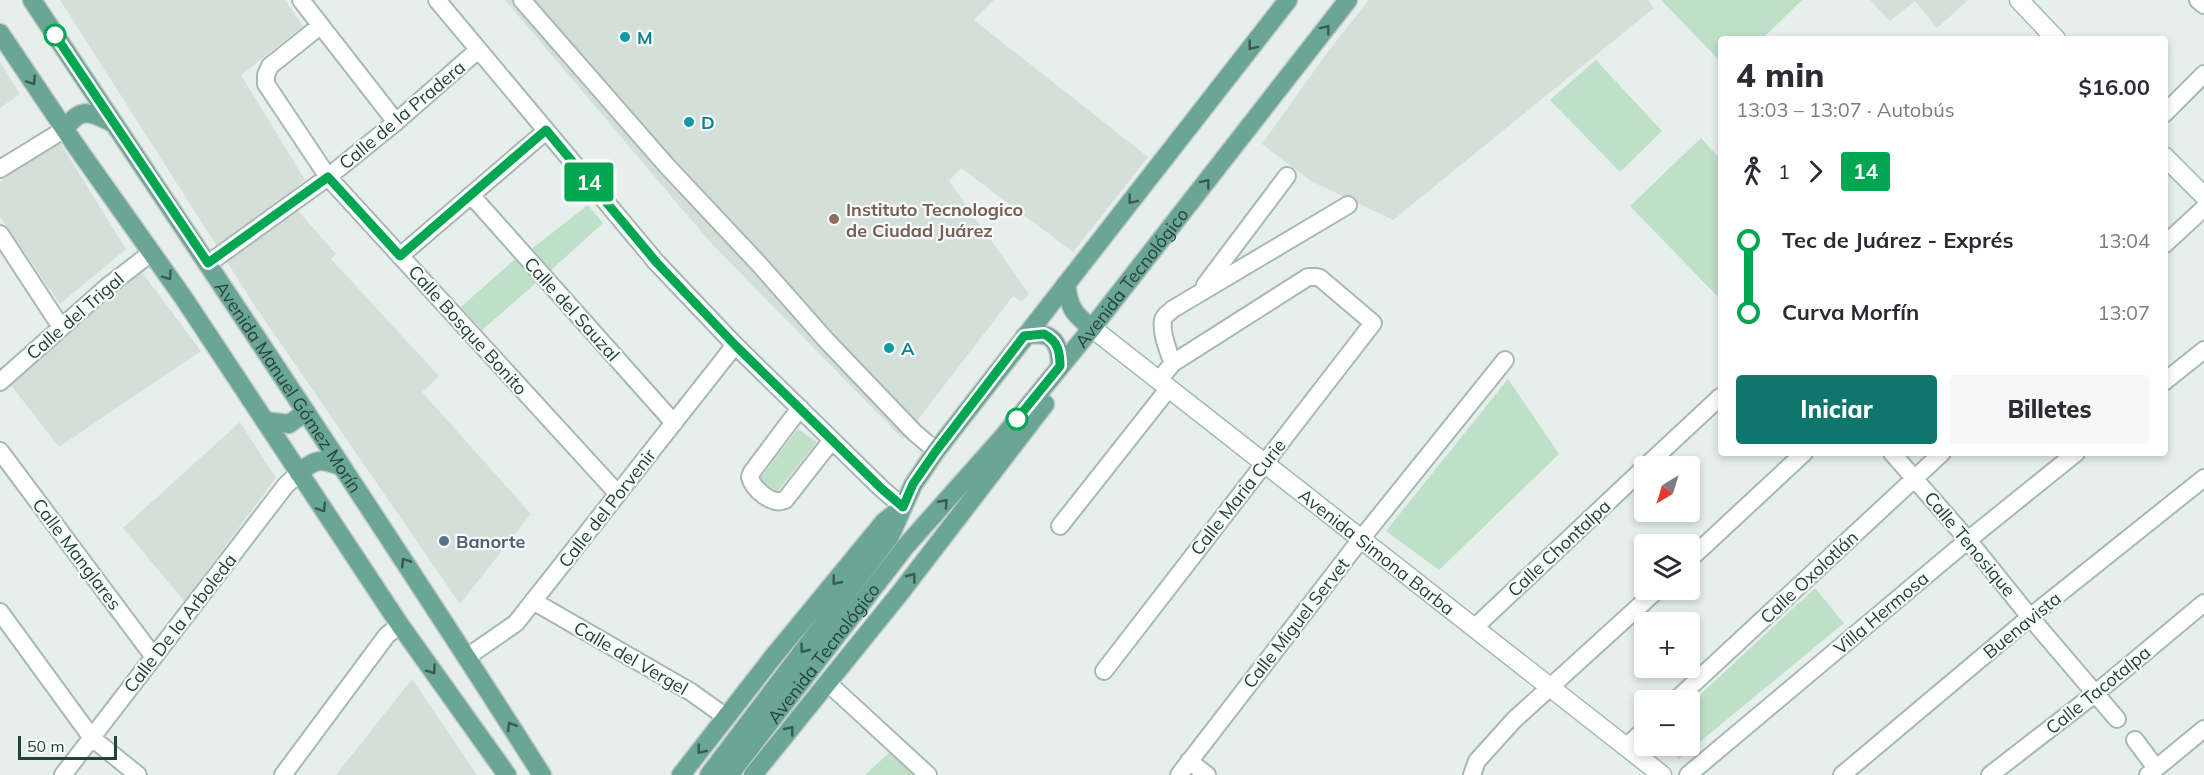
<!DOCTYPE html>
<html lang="es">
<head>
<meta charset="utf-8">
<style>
	:root { --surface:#fff; --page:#f7f7f7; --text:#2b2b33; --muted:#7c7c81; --accent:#0f766e }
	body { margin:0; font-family:Mulish,sans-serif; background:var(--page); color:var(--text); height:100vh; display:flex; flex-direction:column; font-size:22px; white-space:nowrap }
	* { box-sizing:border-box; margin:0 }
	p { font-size:20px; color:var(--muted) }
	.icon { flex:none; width:33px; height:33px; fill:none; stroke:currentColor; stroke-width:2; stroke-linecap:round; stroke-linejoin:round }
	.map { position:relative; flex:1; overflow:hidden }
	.panel { position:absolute; left:1718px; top:36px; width:450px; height:420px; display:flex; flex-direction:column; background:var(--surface); border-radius:6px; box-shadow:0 3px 9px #0003 }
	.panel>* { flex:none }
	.badge { padding:0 12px; border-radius:4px; font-size:21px; line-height:39px }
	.needle { width:39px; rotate:218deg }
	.tools { position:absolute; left:1634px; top:456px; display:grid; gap:12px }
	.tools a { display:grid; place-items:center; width:66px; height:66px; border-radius:6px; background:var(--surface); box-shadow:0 3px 9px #0003; font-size:30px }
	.scale { position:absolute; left:18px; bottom:15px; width:99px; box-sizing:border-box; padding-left:6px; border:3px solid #24423a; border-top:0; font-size:16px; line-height:21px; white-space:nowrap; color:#24423a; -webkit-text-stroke:4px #f7fbf9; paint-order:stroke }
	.map>.badge { position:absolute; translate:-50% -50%; box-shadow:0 0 0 3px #fff }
	.legs { display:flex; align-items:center; gap:9px; height:66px; padding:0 18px; font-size:20px }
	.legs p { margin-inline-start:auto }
	.summary { display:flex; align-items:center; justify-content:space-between; height:102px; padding:0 18px }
	h1 { font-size:33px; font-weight:800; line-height:45px }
	.primary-button { display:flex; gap:12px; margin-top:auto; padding:12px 18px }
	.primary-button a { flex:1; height:69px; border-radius:6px; background:var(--accent); color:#fff; font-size:24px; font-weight:800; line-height:69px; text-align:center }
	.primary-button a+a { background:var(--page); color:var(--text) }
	ul { padding:0 18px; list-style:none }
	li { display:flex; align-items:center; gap:21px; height:72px; font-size:22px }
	li i { display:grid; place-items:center; width:9px; height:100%; margin:0 8px; background:currentColor }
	li i::after { content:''; width:15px; height:15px; margin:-8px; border:4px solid; border-radius:50%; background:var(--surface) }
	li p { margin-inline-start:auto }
	li:first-child i { background:linear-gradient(#0000 50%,currentColor 0) }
	li:last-child i { background:linear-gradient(currentColor 50%,#0000 0) }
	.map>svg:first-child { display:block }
	.built { fill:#d4dfda }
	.green { fill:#bfe0c8 }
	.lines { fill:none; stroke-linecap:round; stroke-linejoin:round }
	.minor-casing { stroke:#a8b8b2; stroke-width:20 }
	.secondary-casing { stroke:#a4bbb3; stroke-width:21 }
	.primary-casing { stroke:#c2cac8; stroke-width:21 }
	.minor { stroke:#fff; stroke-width:16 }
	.secondary { stroke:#fff; stroke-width:18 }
	.primary { stroke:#6aa596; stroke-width:18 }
	.oneway { stroke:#365b51 }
	.line-1-casing { stroke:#fff; stroke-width:14 }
	.line-1 { stroke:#00a651; stroke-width:9 }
	.stop-1-dot { fill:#fff; stroke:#00a651; stroke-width:3 }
	.culture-dot { fill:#0f9aa8; stroke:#f7fbf9; stroke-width:2 }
	.education-dot { fill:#8d6e63; stroke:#f7fbf9; stroke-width:2 }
	.service-dot { fill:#5c6f8a; stroke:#f7fbf9; stroke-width:2 }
	.labels { text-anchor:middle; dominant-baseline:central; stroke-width:4.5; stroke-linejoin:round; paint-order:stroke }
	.culture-label { font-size:18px; font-weight:bold; fill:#0d838f; stroke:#f7fbf9; text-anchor:start }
	.street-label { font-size:18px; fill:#24423a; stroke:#f7fbf9 }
	.education-label { font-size:18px; font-weight:bold; fill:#785e54; stroke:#f7fbf9; text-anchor:start }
	.service-label { font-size:18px; font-weight:bold; fill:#4e5e75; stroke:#f7fbf9; text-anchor:start }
</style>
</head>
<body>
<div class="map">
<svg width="2204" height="775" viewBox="0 0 2204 775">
	<rect width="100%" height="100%" fill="#e6efeb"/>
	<path class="built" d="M60 0H285L303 26 241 75 305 180 285 196 336 254 331 259 439 376 422 392 531 514 460 604 257 309Z
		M505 0H994L974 20 1148 157 1073 252 961 168 949 181 1029 294 1022 302 1013 296 903 439 710 242Z
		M1369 0H1648L1654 8 1393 220 1311 181 1262 144 1329 50Z
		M1870 0H1968L1937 28 1915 1 1890 21Z
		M0 62 20 94 0 108Z
		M59 141 126 249 60 304 0 217V182Z
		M141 271 201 351 59 447 10 384Z
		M240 422 276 478 184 601 123 528Z
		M412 679 477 775H336Z"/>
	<path class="green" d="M1661 0H1802L1762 39H1720V61Z
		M1596 60 1662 131 1620 172 1550 100Z
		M1701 138 1720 159V299L1630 206Z
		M588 205 603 223 548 273 529 251Z
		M515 259 536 283 482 330 461 307Z
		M1508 379 1559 454 1439 570 1386 531Z
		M798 429 817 442 776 493 759 480Z
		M1815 588 1844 623 1679 759 1662 746H1689V705Z
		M891 751 913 775H865Z"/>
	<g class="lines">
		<defs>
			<path id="minor" d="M301 0 396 122
				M437 0 657 263 735 345 882 489 903 507
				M522 0 667 166 759 264 826 340 914 432 936 451
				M2198 0 2204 5
				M320 26 270 66 266 75V84L328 177 618 494
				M2164 114 2204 74
				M0 169 65 129
				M471 195 674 423
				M0 234 61 327
				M2164 245 2204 208
				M400 256 546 131
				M209 263 328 177 396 122 478 50
				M1205 285 1287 176
				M1173 363C1168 352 1161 332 1163 320 1164 315 1170 312 1173 309L1348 205
				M0 382 108 286 151 253
				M2164 382 2204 350
				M800 408 752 472 750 477C753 489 772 506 785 500L832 440
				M0 451 154 657
				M1892 453 1968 540 2030 617 2117 719
				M1646 466 1720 397
				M1060 526 1169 388
				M1689 560 1804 453
				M533 601 691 692 726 717
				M0 612 92 738 138 775
				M1474 628 1644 468
				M467 657 516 623 735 345
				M1104 671 1373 323 1320 278 1316 277H1308L1173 363 1159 380
				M828 683 928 775
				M1676 700 1942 453
				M2135 740 2156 768
				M1626 747 1644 730
				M1189 761 1207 775
				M63 775 286 485 299 473
				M283 775 387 635 400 625
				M1179 775 1361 539 1505 360
				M1472 775 1477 761 1514 720 1657 590
				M1688 775 1968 540 2076 453
				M1842 775 2030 617 2204 478
				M1990 775 2096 693 2204 603
				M2148 775 2204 729"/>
			<g id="secondary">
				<path d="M2019 0 2056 39"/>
				<path d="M2164 156 2204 196"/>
				<path id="s1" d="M1092 328 1662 775"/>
			</g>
			<g id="primary">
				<path id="s2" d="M32 0C203 258 376 514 542 775"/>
				<path d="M0 33 76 146 183 297 400 625 507 775"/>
				<path d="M65 129C81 106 90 112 113 123"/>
				<path d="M1066 284C1069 307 1073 314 1092 328"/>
				<path d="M1025 336C1050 330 1060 340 1060 366"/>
				<path d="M265 421 289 424 306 412"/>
				<path d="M299 473C316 458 320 459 341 466"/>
				<path d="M681 775 773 657 884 522 899 510"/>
				<path d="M709 775 890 536 913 485 936 451 1288 0"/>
				<path id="s3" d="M729 775 905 547 1002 438 1092 328 1348 0"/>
				<path d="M753 775 900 593 1045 404"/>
			</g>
		</defs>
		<use href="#minor" class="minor-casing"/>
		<use href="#secondary" class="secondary-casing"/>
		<use href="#primary" class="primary-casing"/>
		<use href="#minor" class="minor"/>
		<use href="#secondary" class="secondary"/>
		<use href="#primary" class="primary"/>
	</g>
	<defs><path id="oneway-chevron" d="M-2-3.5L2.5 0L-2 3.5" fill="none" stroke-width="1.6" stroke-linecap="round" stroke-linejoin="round" transform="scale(1.5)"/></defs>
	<g class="oneway">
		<use href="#oneway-chevron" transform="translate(1326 29) rotate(-52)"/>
		<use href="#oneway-chevron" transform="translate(1252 46) rotate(128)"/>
		<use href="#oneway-chevron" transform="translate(32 81) rotate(56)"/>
		<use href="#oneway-chevron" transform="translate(1206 183) rotate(-52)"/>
		<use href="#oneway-chevron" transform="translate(1132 200) rotate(128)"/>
		<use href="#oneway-chevron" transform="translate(168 276) rotate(55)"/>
		<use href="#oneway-chevron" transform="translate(944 503) rotate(-48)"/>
		<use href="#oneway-chevron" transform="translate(322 508) rotate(57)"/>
		<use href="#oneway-chevron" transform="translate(405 562) rotate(-123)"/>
		<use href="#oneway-chevron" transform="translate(912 577) rotate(-53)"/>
		<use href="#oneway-chevron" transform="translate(836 581) rotate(129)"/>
		<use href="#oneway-chevron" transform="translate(804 649) rotate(127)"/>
		<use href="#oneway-chevron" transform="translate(432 670) rotate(55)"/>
		<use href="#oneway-chevron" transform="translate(511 726) rotate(-122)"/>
		<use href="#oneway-chevron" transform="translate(790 730) rotate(-51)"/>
		<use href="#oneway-chevron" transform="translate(701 750) rotate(128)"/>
	</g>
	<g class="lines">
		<defs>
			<path id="line-1" d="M55 35 208 263 328 177 400 256 546 130 657 263 735 345 882 489 903 507 913 484 936 451 1024 336 1044 334C1058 341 1060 352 1060 366L1017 419"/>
		</defs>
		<use href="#line-1" class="line-1-casing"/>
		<use href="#line-1" class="line-1"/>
	</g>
	<g class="stop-1-dot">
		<circle cx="55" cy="35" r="10"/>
		<circle cx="1017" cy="419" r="10"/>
	</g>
	<g class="culture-dot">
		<circle cx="625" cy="37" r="6"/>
		<circle cx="689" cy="122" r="6"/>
		<circle cx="889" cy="348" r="6"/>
	</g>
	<circle class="education-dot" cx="834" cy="219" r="6"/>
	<circle class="service-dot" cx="444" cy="541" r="6"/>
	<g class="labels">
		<g class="culture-label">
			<text x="637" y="37">M</text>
			<text x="701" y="122">D</text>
			<text x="901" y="348">A</text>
		</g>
		<g class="street-label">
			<text transform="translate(402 115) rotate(-40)">Calle de la Pradera</text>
			<text stroke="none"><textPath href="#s3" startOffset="640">Avenida Tecnológico</textPath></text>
			<text transform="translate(572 309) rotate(48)">Calle del Sauzal</text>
			<text transform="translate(75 316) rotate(-41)">Calle del Trigal</text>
			<text transform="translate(468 330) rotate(48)">Calle Bosque Bonito</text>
			<text stroke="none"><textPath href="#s2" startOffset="464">Avenida Manuel Gómez Morín</textPath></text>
			<text transform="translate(1238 497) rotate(-52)">Calle Maria Curie</text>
			<text transform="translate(607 508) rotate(-52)">Calle del Porvenir</text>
			<text transform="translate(1970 544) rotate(50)">Calle Tenosique</text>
			<text transform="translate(1559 548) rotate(-43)">Calle Chontalpa</text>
			<text stroke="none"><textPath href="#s1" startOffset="362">Avenida Simona Barba</textPath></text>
			<text transform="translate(77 554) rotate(53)">Calle Manglares</text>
			<text transform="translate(1809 577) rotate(-43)">Calle Oxolotlán</text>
			<text transform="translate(1881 613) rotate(-40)">Villa Hermosa</text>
			<text transform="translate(180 623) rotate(-52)">Calle De la Arboleda</text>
			<text transform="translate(1296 623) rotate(-52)">Calle Miguel Servet</text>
			<text transform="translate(2022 625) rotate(-39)">Buenavista</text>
			<text stroke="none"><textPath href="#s3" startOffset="154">Avenida Tecnológico</textPath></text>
			<text transform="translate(631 658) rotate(30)">Calle del Vergel</text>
			<text transform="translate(2098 690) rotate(-39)">Calle Tacotalpa</text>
		</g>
		<g class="education-label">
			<text x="846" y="209">Instituto Tecnologico<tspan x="846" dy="21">de Ciudad Juárez</tspan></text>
		</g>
		<g class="service-label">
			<text x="456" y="541">Banorte</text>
		</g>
	</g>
</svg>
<div class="tools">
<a><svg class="needle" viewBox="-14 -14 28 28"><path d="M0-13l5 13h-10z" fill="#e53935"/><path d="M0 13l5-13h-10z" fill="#7c7c81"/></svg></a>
<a><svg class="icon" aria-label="layers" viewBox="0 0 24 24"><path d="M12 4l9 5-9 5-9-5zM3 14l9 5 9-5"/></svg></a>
<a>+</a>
<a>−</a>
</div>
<div class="scale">50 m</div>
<b class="badge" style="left:589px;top:182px;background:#00a651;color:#fff">14</b>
<section class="panel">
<div class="summary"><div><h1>4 min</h1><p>13:03 – 13:07 · Autobús</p></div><b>$16.00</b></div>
<div class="legs"><svg class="icon" aria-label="walk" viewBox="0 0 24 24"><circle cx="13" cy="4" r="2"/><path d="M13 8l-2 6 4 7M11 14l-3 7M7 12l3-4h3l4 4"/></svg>1<svg class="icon" aria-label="forward" viewBox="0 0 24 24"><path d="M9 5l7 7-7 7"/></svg><b class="badge" style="background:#00a651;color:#fff">14</b></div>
<ul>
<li><i style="color:#00a651"></i><b>Tec de Juárez - Exprés</b><p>13:04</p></li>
<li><i style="color:#00a651"></i><b>Curva Morfín</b><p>13:07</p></li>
</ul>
<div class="primary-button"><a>Iniciar</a><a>Billetes</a></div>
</section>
</div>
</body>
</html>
